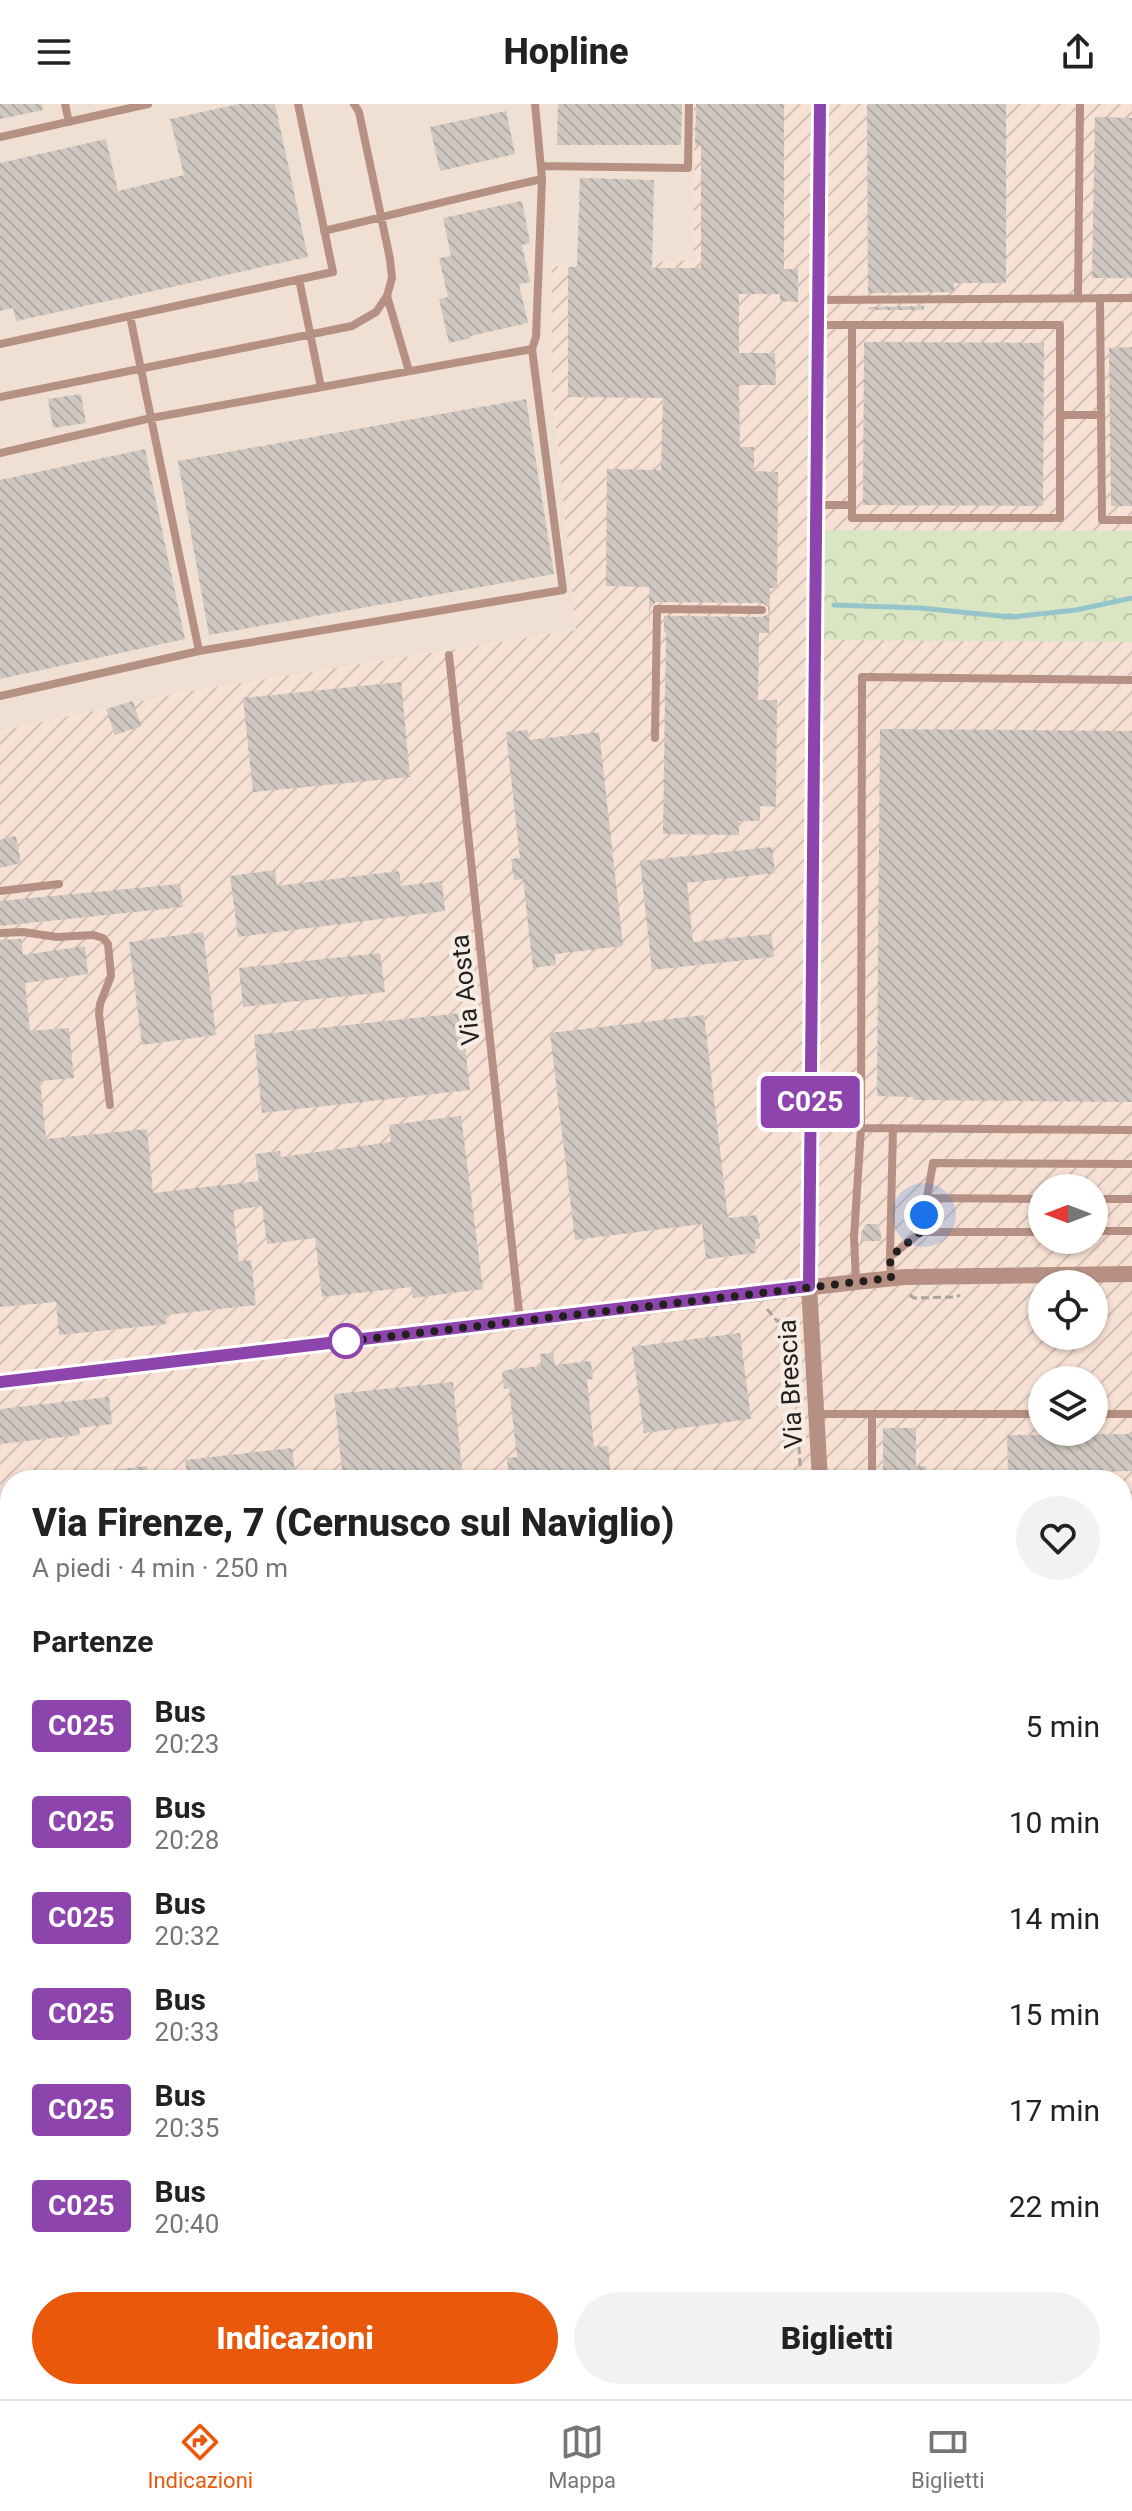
<!DOCTYPE html>
<html lang="it">
<head>
<meta charset="utf-8">
<style>
	:root { --surface:#fff; --page:#f2f2f2; --text:#222; --muted:#767676; --line:#e0e0e0; --accent:#ea580c }
	body { margin:0; font-family:Roboto,sans-serif; background:var(--page); color:var(--text); height:100vh; display:flex; flex-direction:column; font-size:30px; white-space:nowrap }
	* { box-sizing:border-box; margin:0 }
	p { font-size:26px; color:var(--muted) }
	.icon { flex:none; width:44px; height:44px; fill:none; stroke:currentColor; stroke-width:2; stroke-linecap:round; stroke-linejoin:round }
	.map { position:relative; flex:1; overflow:hidden }
	.details { position:absolute; left:0px; top:1366px; width:1132px; height:930px; display:flex; flex-direction:column; background:var(--surface); border-radius:32px 32px 0 0; box-shadow:0 2px 6px #0004 }
	.details>* { flex:none }
	.badge { padding:0 16px; border-radius:6px; font-size:28px; line-height:52px }
	.needle { width:52px; rotate:270deg }
	.fabs { position:absolute; left:1028px; top:1070px; display:grid; gap:16px }
	.fabs a { display:grid; place-items:center; width:80px; height:80px; border-radius:50%; background:var(--surface); box-shadow:0 2px 6px #0004; font-size:40px }
	.you { position:absolute; width:40px; height:40px; margin:-20px; border:6px solid #fff; border-radius:50%; background:#1a73e8; box-shadow:0 0 0 12px #1a73e833 }
	.map>.badge { position:absolute; translate:-50% -50%; box-shadow:0 0 0 4px #fff }
	h2 { padding:0 32px; font-size:30px; line-height:72px }
	.round { display:grid; place-items:center; flex:none; width:84px; height:84px; border-radius:42px; background:var(--page) }
	.summary { display:flex; align-items:center; justify-content:space-between; height:136px; padding:0 32px }
	h1 { font-size:38px; font-weight:800; line-height:60px }
	.cta { display:flex; gap:16px; margin-top:auto; padding:16px 32px }
	.cta a { flex:1; height:92px; border-radius:48px; background:var(--accent); color:#fff; font-size:32px; font-weight:800; line-height:92px; text-align:center }
	.cta a+a { background:var(--page); color:var(--text) }
	ul { padding:0; list-style:none }
	li { display:flex; align-items:center; gap:24px; height:96px; padding:0 32px }
	li div { flex:1 }
	li b { display:block; font-size:30px }
	li em { font-style:normal }
	li .badge { min-width:88px; font-weight:700; text-align:center }
	header { display:flex; justify-content:space-between; align-items:center; height:104px; padding:0 32px; background:var(--surface); font-size:36px; font-weight:800 }
	.dock { display:flex; justify-content:space-around; align-items:center; height:112px; border-top:2px solid var(--line); background:var(--surface); font-size:22px; color:var(--muted) }
	.dock a { display:grid; justify-items:center; gap:4px }
	.dock .active { color:var(--accent) }
	.map>svg:first-child { display:block }
	.built { fill:#efe0d3 }
	.industrial { fill:url(#industrial-furrows); fill-rule:evenodd }
	.forest { fill:url(#forest-crowns) }
	.lines { fill:none; stroke-linecap:round; stroke-linejoin:round }
	.stream { stroke:#95c4ca; stroke-width:5 }
	.building { fill:url(#building-back-hatch) }
	.path { stroke:#aaa49d; stroke-width:3; stroke-dasharray:8 4; stroke-linecap:butt }
	.lane { stroke:#b69083; stroke-width:8 }
	.street { stroke:#b69083; stroke-width:16 }
	.secondary { stroke:#976250; stroke-width:20 }
	.line-casing { stroke:#fff; stroke-width:18 }
	.line { stroke:#8e44ad; stroke-width:12 }
	.walk { stroke:#221f1c; stroke-width:8; stroke-dasharray:0 14.4 }
	.stop-dot { fill:#fff; stroke:#8e44ad; stroke-width:4 }
	.labels { text-anchor:middle; dominant-baseline:central; stroke-width:8; stroke-linejoin:round; paint-order:stroke }
	.street-label { font-size:26px; fill:#221f1c; stroke:#f6eee6 }
</style>
</head>
<body>
<header><svg class="icon" aria-label="menu" viewBox="0 0 24 24"><path d="M4 6h16M4 12h16M4 18h16"/></svg>Hopline<svg class="icon" aria-label="share" viewBox="0 0 24 24"><path d="M12 15V3M7 8l5-5 5 5M5 13v7h14v-7"/></svg></header>
<div class="map">
<svg width="1132" height="2295" viewBox="0 0 1132 2295">
	<defs>
		<pattern id="industrial-furrows" width="10" height="10" patternUnits="userSpaceOnUse" patternTransform="scale(2)"><rect width="10" height="10" fill="#f7e0d4"/><path d="M-1 1l2-2M0 10L10 0M9 11l2-2" fill="none" stroke="#d3c0b5"/></pattern>
		<pattern id="forest-crowns" width="20" height="18" patternUnits="userSpaceOnUse" patternTransform="scale(2)"><rect width="20" height="18" fill="#dae6c3"/><path d="M2 6a3 3 0 1 1 6 0M12 15a3 3 0 1 1 6 0" fill="none" stroke="#bbc5a7"/></pattern>
		<pattern id="building-back-hatch" width="6" height="6" patternUnits="userSpaceOnUse" patternTransform="scale(2)"><rect width="6" height="6" fill="#cfc7c0"/><path d="M-1 5l2 2M0 0l6 6M5-1l2 2" fill="none" stroke="#b1aaa4"/></pattern>
	</defs>
	<rect width="100%" height="100%" fill="#f6eee6"/>
	<path class="built" d="M0 0H694V156L552 163V283L576 526 178 589 0 627Z"/>
	<path class="industrial" d="M694 0H1132V2295H651L650 2286H1122V1376H10V2286H559L445 2295H0V627L178 589 576 526 552 283V163L694 156ZM1042 1084H1094V1136H1042ZM1042 1180H1094V1232H1042ZM1042 1276H1094V1328H1042Z"/>
	<path class="forest" d="M824 426 1132 427V538L824 536Z"/>
	<g class="lines">
		<path class="stream" d="M834 501 920 504 1011 513 1076 506 1132 494"/>
	</g>
	<path class="building" d="M0 0H42L43 6 0 15Z
		M239 0H275L308 153 16 217 13 204 0 207V59L106 35 118 87 184 71 170 15Z
		M558 0H682L681 41H557Z
		M696 0H784V165H798V198L780 197V190H739V249H775L776 281H739L740 343H754V367L778 368 777 484H770L769 529H759L758 596H777L776 703 760 702V717H739V731L663 730 666 528H664V512L762 513 768 510V503L762 499 656 498 650 504 649 528V483L606 482 607 365 661 366 663 294 568 293V163H577L580 74 654 76 652 164H701V41H695Z
		M867 0H1006V179H954V188L868 189Z
		M506 7 515 50 440 67 430 23Z
		M1095 13 1132 14V174H1092Z
		M522 97 530 139 522 141 530 178 519 180 528 219 470 232 471 234 449 239 439 195 448 193 439 154 451 152 443 114Z
		M924 202V206H868V203Z
		M864 238 1044 239 1043 402 863 401Z
		M1132 243V402H1111L1109 244Z
		M81 290 86 319 53 324 48 295Z
		M526 295 554 470 209 531 178 357Z
		M145 345 185 535 0 575V376Z
		M401 578 410 673 253 688 243 594Z
		M133 597 141 622 115 631 106 605Z
		M880 625 1132 627V998L913 996V993L877 992Z
		M528 626 529 636 599 628 623 842 555 850 556 861 533 864 523 775 514 776 511 755 520 754 506 628Z
		M16 732 21 759 0 764V736Z
		M772 743 775 769 687 779 693 838 771 830 774 853 652 866 640 757Z
		M275 766 277 782 399 767 401 782 442 777 445 807 238 833 230 772Z
		M180 780 183 803 0 822V797Z
		M203 828 216 931 142 941 129 838Z
		M21 835 23 851 85 842 88 870 25 879 30 927 69 924 74 974 40 977 46 1035 147 1025 153 1089 259 1077 255 1050 280 1047 281 1053 391 1038 389 1021 461 1012 483 1185 413 1194 411 1183 322 1193 315 1134 267 1140 262 1102 233 1106 239 1157 251 1156 256 1201 166 1211 167 1220 59 1231 56 1198 0 1203V836Z
		M380 849 385 888 243 903 239 864Z
		M461 909 470 986 262 1009 254 931Z
		M704 911 728 1114 757 1111 760 1135H755L756 1149 706 1155 702 1120 575 1136 550 929Z
		M866 1120H877L881 1129V1137H861V1129Z
		M740 1229 751 1315 644 1329 632 1243Z
		M553 1249 555 1261 590 1257 591 1259 593 1275 587 1276 594 1343 608 1342 611 1373 580 1376H509L507 1354 517 1353 509 1284 504 1285 502 1269 505 1266 541 1262 540 1250Z
		M453 1278 463 1376H343L334 1290Z
		M109 1293 112 1320 79 1324 80 1331 0 1340V1305Z
		M883 1324H916V1362H926L927 1376H883Z
		M1132 1330V1367L1062 1368V1376H1045V1368L1008 1369 1007 1331Z
		M292 1344 296 1376H188L185 1356Z
		M147 1362 149 1376H106V1367Z"/>
	<g class="lines">
		<path class="path" d="M910 1191 914 1194 956 1193 960 1191
			M767 1205 777 1217 791 1216 801 1376
			M0 1810 10 1808"/>
		<path class="lane" d="M65 0 69 18
			M0 33 148 0
			M541 62 688 64 689 0
			M324 127C397 110 469 91 542 75
			M299 175 321 283
			M387 192 409 267
			M1078 194 1080 0
			M1100 194 1102 416H1132
			M818 196 1132 194
			M130 212 199 547
			M818 221H1060V414H852V221
			M0 240 333 168 298 0
			M0 293 352 222 376 208 387 192 392 174 390 155 359 8 354 0
			M1060 311H1101
			M0 349 151 314 532 245 536 233 542 75 535 0
			M816 401H852
			M449 551 520 1217
			M0 592 199 547 563 486 532 245
			M655 634 657 505 762 506
			M0 787 59 780
			M0 829 23 828 57 833 93 831 103 834 108 840 111 872 100 900 99 910 110 1001
			M861 1024 1132 1026
			M927 1094 1042 1095
			M1094 1095H1132
			M1094 1127H1132
			M921 1128 933 1059 1132 1060
			M890 1153 893 1024
			M891 1174 890 1153 921 1128H1042
			M856 1178 854 1133 861 1024 862 573 1132 576
			M816 1310H1042
			M1094 1310H1132
			M872 1376V1310
			M1122 1603H1132
			M1122 1705 1132 1704V1708
			M0 1875H8"/>
		<path class="street" d="M818 165 820 0
			M818 174 809 1182 820 1376
			M0 1278 856 1178 905 1173 1132 1170
			M874 2286 875 2295
			M532 2295 608 2288 616 2289 623 2295"/>
		<path class="secondary" d="M1122 1665 1132 1664
			M0 1765H10
			M0 1781 10 1779"/>
	</g>
	<g class="lines">
		<defs>
			<path id="line" d="M0 1278 809 1182 820 0"/>
		</defs>
		<use href="#line" class="line-casing"/>
		<use href="#line" class="line"/>
		<path class="walk" d="M346 1237 333 1239 891 1174 890 1153 921 1128 924 1111"/>
	</g>
	<circle class="stop-dot" cx="346" cy="1237" r="16"/>
	<g class="labels">
		<g class="street-label">
			<text transform="translate(465 886) rotate(-96)">Via Aosta</text>
			<text transform="translate(790 1280) rotate(-93)">Via Brescia</text>
		</g>
	</g>
</svg>
<div class="fabs">
<a><svg class="needle" viewBox="-14 -14 28 28"><path d="M0-13l5 13h-10z" fill="#e53935"/><path d="M0 13l5-13h-10z" fill="#767676"/></svg></a>
<a><svg class="icon" aria-label="locate" viewBox="0 0 24 24"><circle cx="12" cy="12" r="6"/><path d="M12 2v4M12 18v4M2 12h4M18 12h4"/></svg></a>
<a><svg class="icon" aria-label="layers" viewBox="0 0 24 24"><path d="M12 4l9 5-9 5-9-5zM3 14l9 5 9-5"/></svg></a>
</div>
<div class="you" style="left:924px;top:1111px"></div>
<b class="badge" style="left:810px;top:998px;background:#8e44ad;color:#fff">C025</b>
<section class="details">
<div class="summary"><div><h1>Via Firenze, 7 (Cernusco sul Naviglio)</h1><p>A piedi · 4 min · 250 m</p></div><a class="round"><svg class="icon" aria-label="heart" viewBox="0 0 24 24"><path d="M12 20l-8-8c-3-5 5-10 8-4 3-6 11-1 8 4z"/></svg></a></div>
<h2>Partenze</h2>
<ul>
<li><span class="badge" style="background:#8e44ad;color:#fff">C025</span><div><b>Bus</b><p>20:23</p></div><em>5 min</em></li>
<li><span class="badge" style="background:#8e44ad;color:#fff">C025</span><div><b>Bus</b><p>20:28</p></div><em>10 min</em></li>
<li><span class="badge" style="background:#8e44ad;color:#fff">C025</span><div><b>Bus</b><p>20:32</p></div><em>14 min</em></li>
<li><span class="badge" style="background:#8e44ad;color:#fff">C025</span><div><b>Bus</b><p>20:33</p></div><em>15 min</em></li>
<li><span class="badge" style="background:#8e44ad;color:#fff">C025</span><div><b>Bus</b><p>20:35</p></div><em>17 min</em></li>
<li><span class="badge" style="background:#8e44ad;color:#fff">C025</span><div><b>Bus</b><p>20:40</p></div><em>22 min</em></li>
</ul>
<div class="cta"><a>Indicazioni</a><a>Biglietti</a></div>
</section>
</div>
<nav class="dock">
<a class="active"><svg class="icon" aria-label="directions" viewBox="0 0 24 24"><path d="M12 3l9 9-9 9-9-9zM9 14v-3h6M13 9l2 2-2 2"/></svg>Indicazioni</a>
<a><svg class="icon" aria-label="map" viewBox="0 0 24 24"><path d="M3 6l6-2 6 2 6-2v14l-6 2-6-2-6 2zM9 4v14M15 6v14"/></svg>Mappa</a>
<a><svg class="icon" aria-label="tickets" viewBox="0 0 24 24"><path d="M3 7h18v10H3zM15 7v10"/></svg>Biglietti</a>
</nav>
</body>
</html>
